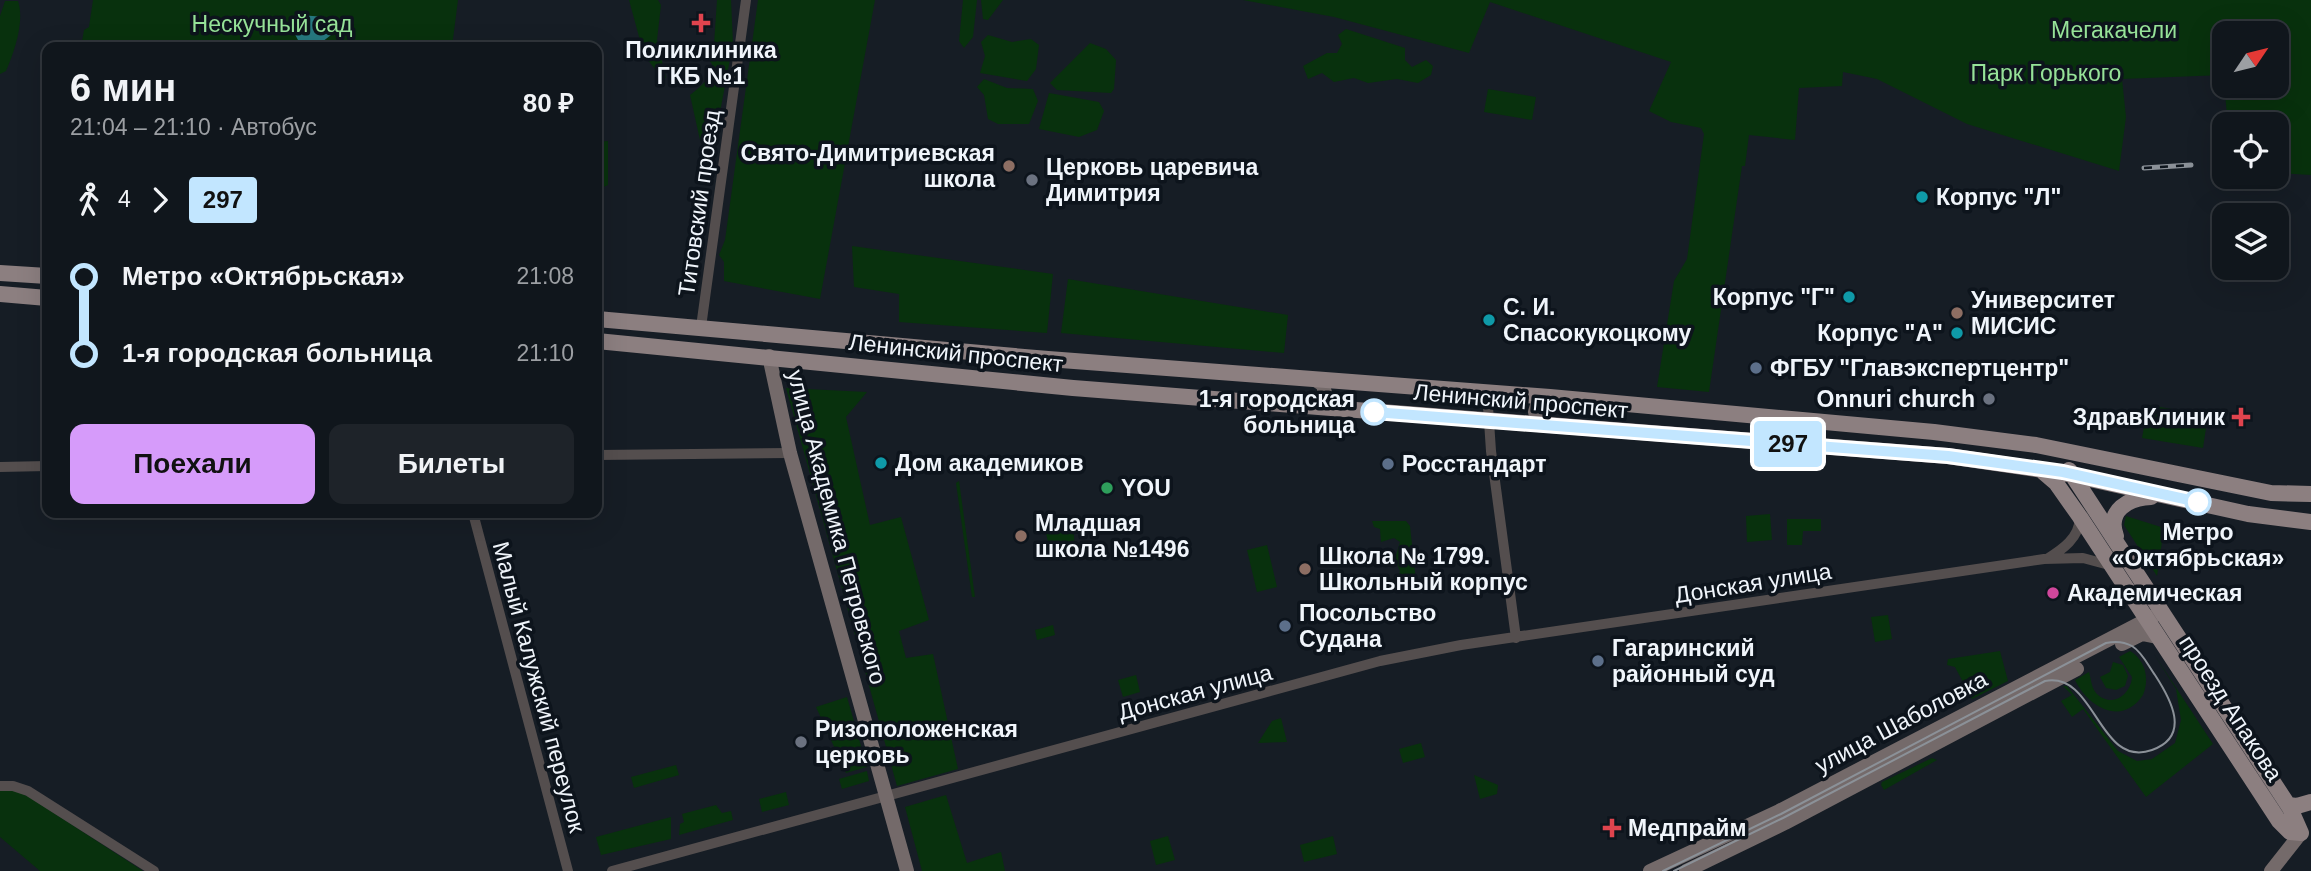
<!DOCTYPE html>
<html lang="ru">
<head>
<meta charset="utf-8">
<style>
	:root { --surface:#10161c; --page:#1e2329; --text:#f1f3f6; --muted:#9c9fa3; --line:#30353b; --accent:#d69bfa }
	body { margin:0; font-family:Arial,sans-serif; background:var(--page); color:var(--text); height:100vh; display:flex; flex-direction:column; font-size:26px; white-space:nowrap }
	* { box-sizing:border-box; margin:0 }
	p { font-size:23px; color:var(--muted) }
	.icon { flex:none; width:38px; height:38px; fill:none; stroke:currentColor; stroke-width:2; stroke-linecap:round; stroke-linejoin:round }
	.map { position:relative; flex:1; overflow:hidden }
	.side { position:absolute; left:42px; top:42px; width:560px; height:476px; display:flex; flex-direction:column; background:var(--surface); border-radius:14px; box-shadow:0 7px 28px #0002,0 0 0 2px var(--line) }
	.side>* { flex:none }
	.badge { padding:0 14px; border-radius:5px; font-size:24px; line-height:46px }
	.needle { width:46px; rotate:55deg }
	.fabs { position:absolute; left:2212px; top:21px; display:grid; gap:14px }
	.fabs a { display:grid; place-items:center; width:77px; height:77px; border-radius:14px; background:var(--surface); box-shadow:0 7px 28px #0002,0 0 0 2px var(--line); font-size:35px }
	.map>.badge { position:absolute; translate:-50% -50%; box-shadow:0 0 0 4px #fff }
	.legs { display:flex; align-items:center; gap:10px; height:77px; padding:0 28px; font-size:23px }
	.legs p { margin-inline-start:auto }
	.overview { display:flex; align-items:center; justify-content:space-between; height:119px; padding:0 28px }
	h1 { font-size:38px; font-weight:700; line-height:52px }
	.primary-button { display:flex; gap:14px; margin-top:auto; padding:14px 28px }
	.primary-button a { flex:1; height:80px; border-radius:14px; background:var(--accent); color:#111; font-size:28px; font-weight:700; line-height:80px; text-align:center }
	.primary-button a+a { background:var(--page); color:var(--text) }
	ul { padding:0 28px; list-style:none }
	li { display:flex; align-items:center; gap:24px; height:77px; font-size:26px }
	li i { display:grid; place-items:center; width:10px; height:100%; margin:0 9px; background:currentColor }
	li i::after { content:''; width:18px; height:18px; margin:-9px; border:5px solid; border-radius:50%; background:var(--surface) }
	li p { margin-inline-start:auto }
	li:first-child i { background:linear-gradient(#0000 50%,currentColor 0) }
	li:last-child i { background:linear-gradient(currentColor 50%,#0000 0) }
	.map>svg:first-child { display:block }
	.green { fill:#08310d; fill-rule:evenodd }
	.water { fill:#26787f }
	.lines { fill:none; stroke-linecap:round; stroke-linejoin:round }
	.street { stroke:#544e4e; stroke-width:10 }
	.secondary { stroke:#746a6a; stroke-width:14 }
	.primary { stroke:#8c7f80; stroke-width:16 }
	.tram { stroke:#8b9198; stroke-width:2 }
	.rail-casing { stroke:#8b9198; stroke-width:5 }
	.rail { stroke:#0d141c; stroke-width:2.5; stroke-dasharray:8; stroke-linecap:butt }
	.line-1-casing { stroke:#fff; stroke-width:16 }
	.line-1 { stroke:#c2e6ff; stroke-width:10 }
	.health-dot { fill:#e0444e; stroke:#0d141c; stroke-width:2.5 }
	.education-dot { fill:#8d6e63; stroke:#0d141c; stroke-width:2.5 }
	.worship-dot { fill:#6b7280; stroke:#0d141c; stroke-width:2.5 }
	.culture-dot { fill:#0f9aa8; stroke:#0d141c; stroke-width:2.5 }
	.service-dot { fill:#5c6f8a; stroke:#0d141c; stroke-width:2.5 }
	.stop-1-dot { fill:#fff; stroke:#c2e6ff; stroke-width:3.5 }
	.leisure-dot { fill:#2e9e5b; stroke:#0d141c; stroke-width:2.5 }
	.hotel-dot { fill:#d1479c; stroke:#0d141c; stroke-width:2.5 }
	.labels { text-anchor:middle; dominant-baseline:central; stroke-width:7; stroke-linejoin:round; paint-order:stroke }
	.park-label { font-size:23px; fill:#96e298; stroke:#0d141c }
	.poi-label { font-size:23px; font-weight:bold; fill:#f0f5fb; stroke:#0d141c; text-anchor:start }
	.street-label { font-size:23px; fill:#f0f5fb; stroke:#0d141c }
	.stop-label { font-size:23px; font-weight:bold; fill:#f0f5fb; stroke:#0d141c; text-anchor:end }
</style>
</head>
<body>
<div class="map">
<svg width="2311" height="871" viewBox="0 0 2311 871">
	<rect width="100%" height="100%" fill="#161d25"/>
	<path class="green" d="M93 0H458L452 47H81L84 30 89 27Z
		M629 0H658L661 5 657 40 666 78H662L644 55Z
		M717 0H731L733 43 714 144 708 146 700 140 690 95C701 86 711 79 712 64L706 56 714 44Z
		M758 0H875L820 299 724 281V262L719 255 725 240Z
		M963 0H977L973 37 964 48 959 41Z
		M981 0H1003L988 20 983 19Z
		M1243 0H2311V175L2277 173V124H2228L2223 75 2122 79 2126 117 2119 171 1967 124 1877 79 1843 72 1842 86 1799 88 1795 140 1749 135 1745 166H1742L1709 392 1657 387 1674 281 1687 259 1704 134 1701 128 1671 122 1649 111 1671 62 1490 2 1469 53 1334 17ZM2224 33H2277V86H2224Z
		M5 1H18C25 22 14 52 6 71L0 74V16Z
		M1346 29 1405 48V60L1412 67 1426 60 1433 66 1431 75 1418 83 1397 79 1368 83 1354 78 1334 82 1322 73 1308 79 1303 66 1327 53H1337L1342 44 1338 35Z
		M988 35 1012 42 1031 39 1039 45 1036 69 1027 81 980 73 985 56 981 42Z
		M1090 43 1106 49 1116 60 1114 89 1111 93 1057 90 1050 83Z
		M984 79 1007 88 1033 89 1038 101 1029 124H998L988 119 984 95 977 87Z
		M1488 89 1536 97 1532 120 1484 112Z
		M1049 93 1099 102 1104 111 1097 130 1079 137 1039 129Z
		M608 141V185L597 190V142Z
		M852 246 1053 274 1047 333 899 322V294L854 287Z
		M1068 279 1288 315 1284 353 1061 333Z
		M786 388 867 392 846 417 870 525 901 517 929 620 899 631 906 658 933 654 958 769 897 786Z
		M2148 405 2208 415 2203 448 2142 438Z
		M959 481 975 597H972L956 483Z
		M1770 514 1772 540 1747 542 1746 516Z
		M2126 516 2164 528 2157 576 2124 525Z
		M1042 518H1073L1075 554 1052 557Z
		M1787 519H1821V531H1803L1802 545H1787Z
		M1372 521H1406L1410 526 1416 581 1415 588 1403 593 1384 591 1387 583 1398 577 1400 571 1395 559 1400 542 1394 538 1381 542 1380 529 1374 527Z
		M1267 545 1277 587 1257 592 1247 550Z
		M1888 615 1892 639 1875 642 1871 617Z
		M1053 625 1055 635 1037 640 1035 630Z
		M2000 651 2008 681 1972 699 1955 667 1947 665 1948 659Z
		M2130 651C2145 660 2150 678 2143 695 2122 727 2088 707 2075 680L2089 672C2091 678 2091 687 2096 693 2111 709 2131 695 2132 677L2119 657Z
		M2154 654 2213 744 2146 797 2083 709 2072 717 2061 701 2072 695 2063 686H2067L2118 751 2137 761 2152 759 2175 743 2181 720 2176 689Z
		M2113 662 2123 665 2128 676 2125 686 2116 690 2106 688 2100 677 2110 672Z
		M1136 675 1140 692 1123 697 1118 680Z
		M847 697 867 767 846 773 816 707Z
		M1281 718 1287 742 1258 743 1272 721Z
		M1421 743 1425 757 1403 763 1399 749Z
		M1932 758 1937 760 1884 790 1881 785 1882 782Z
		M676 765 679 775 634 788 631 777Z
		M867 771 869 781 842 789 839 779Z
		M1474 775 1498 785 1497 794 1480 799Z
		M0 791H16L29 797 143 871H40L0 837Z
		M786 792 789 805 762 812 759 799Z
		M946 795 967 863 1001 852 1005 871H922L905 807Z
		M716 805 722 813 731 811 733 820 679 835 680 824 684 822 682 814Z
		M671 817V839L601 855 596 837Z
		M1168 836 1175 860 1156 865 1150 841Z
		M1333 836 1337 854 1304 862 1300 845Z"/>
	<path class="water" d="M300 15 325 17V21L332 26 331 35 322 42 298 40 290 25 300 19Z"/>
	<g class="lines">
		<path class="street" d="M701 327 746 0
			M1487 392 1491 451 1516 638
			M597 455 790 453
			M0 467 47 466
			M473 513 568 871
			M2047 559C2063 549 2079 538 2080 518
			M0 786H13L28 791 154 871
			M612 871 1380 661 1461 645 2044 559 2083 558 2109 565"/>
		<path class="secondary" d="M769 356 790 453 907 871
			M1311 406 1321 401 1325 393 1323 385 1314 379
			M1549 426 1535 412 1538 402 1550 397
			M2122 644 2142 634 2157 637
			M1650 871 1779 811 2154 616
			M1686 871 1785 823 2077 669
			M2271 871 2301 833"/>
		<path class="primary" d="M0 273 47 276
			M0 294 47 298
			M597 319 1048 359 1550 397 1934 432 2036 445 2271 493 2311 494
			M597 341 1073 388 1948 456 2063 473 2248 514 2311 522
			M2069 470 2290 808 2301 833
			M2042 471 2056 483 2080 517 2279 821 2290 832 2301 833
			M2116 536C2106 510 2129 498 2151 497
			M2288 805 2297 806 2311 802"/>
		<path class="tram" d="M1663 871 1781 814 2106 643C2115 641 2123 641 2132 646 2142 652 2148 665 2155 675 2170 698 2192 736 2152 750 2098 769 2096 671 2045 681L1783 818 1674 871"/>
		<defs>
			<path id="rail" d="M2144 168 2191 165"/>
		</defs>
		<use href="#rail" class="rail-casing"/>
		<use href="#rail" class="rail"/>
	</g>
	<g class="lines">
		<defs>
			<path id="line-1" d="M1374 412 1948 456 2063 472 2198 502"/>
		</defs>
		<use href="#line-1" class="line-1-casing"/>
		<use href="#line-1" class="line-1"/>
	</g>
	<g class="health-dot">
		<path d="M697.5 12.5h7v7h7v7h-7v7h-7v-7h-7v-7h7z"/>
		<path d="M2237.5 406.5h7v7h7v7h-7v7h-7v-7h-7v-7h7z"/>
		<path d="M1608.5 817.5h7v7h7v7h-7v7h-7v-7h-7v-7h7z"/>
	</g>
	<g class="education-dot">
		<circle cx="1009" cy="166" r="7"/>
		<circle cx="1957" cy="313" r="7"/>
		<circle cx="1021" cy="536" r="7"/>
		<circle cx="1305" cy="569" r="7"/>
	</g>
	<g class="worship-dot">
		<circle cx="1032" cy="180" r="7"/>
		<circle cx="1989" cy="399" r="7"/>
		<circle cx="801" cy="742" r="7"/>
	</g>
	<g class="culture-dot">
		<circle cx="1922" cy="197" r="7"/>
		<circle cx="1849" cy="297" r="7"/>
		<circle cx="1489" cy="320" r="7"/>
		<circle cx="1957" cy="333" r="7"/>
		<circle cx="881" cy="463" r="7"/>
	</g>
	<g class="service-dot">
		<circle cx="1756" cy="368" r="7"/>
		<circle cx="1388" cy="464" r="7"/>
		<circle cx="1285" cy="626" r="7"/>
		<circle cx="1598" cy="661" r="7"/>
	</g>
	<g class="stop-1-dot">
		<circle cx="1374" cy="412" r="12"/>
		<circle cx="2198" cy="502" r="12"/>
	</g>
	<circle class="leisure-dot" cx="1107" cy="488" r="7"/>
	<circle class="hotel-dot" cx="2053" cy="593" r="7"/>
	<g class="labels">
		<g class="park-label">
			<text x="272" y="24">Нескучный сад</text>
			<text x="2114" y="30">Мегакачели</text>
			<text x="2046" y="73">Парк Горького</text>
		</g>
		<g class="poi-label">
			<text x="701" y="50" text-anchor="middle">Поликлиника<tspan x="701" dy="26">ГКБ №1</tspan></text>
			<text x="995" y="153" text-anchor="end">Свято-Димитриевская<tspan x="995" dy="26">школа</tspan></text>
			<text x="1046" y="167">Церковь царевича<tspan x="1046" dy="26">Димитрия</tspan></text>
			<text x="1936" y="197">Корпус "Л"</text>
			<text x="1835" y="297" text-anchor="end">Корпус "Г"</text>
			<text x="1971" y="300">Университет<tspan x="1971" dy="26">МИСИС</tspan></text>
			<text x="1503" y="307">С. И.<tspan x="1503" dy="26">Спасокукоцкому</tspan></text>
			<text x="1943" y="333" text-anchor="end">Корпус "А"</text>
			<text x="1770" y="368">ФГБУ "Главэкспертцентр"</text>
			<text x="1975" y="399" text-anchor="end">Onnuri church</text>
			<text x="2225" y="417" text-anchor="end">ЗдравКлиник</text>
			<text x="895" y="463">Дом академиков</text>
			<text x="1402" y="464">Росстандарт</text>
			<text x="1121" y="488">YOU</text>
			<text x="1035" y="523">Младшая<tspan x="1035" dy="26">школа №1496</tspan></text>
			<text x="1319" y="556">Школа № 1799.<tspan x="1319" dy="26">Школьный корпус</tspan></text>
			<text x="2067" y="593">Академическая</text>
			<text x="1299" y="613">Посольство<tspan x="1299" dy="26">Судана</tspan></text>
			<text x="1612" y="648">Гагаринский<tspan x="1612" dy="26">районный суд</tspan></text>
			<text x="815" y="729">Ризоположенская<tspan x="815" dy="26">церковь</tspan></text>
			<text x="1628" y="828">Медпрайм</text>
		</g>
		<g class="street-label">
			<text transform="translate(699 203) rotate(-82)">Титовский проезд</text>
			<text transform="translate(956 353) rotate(6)">Ленинский проспект</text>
			<text transform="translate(1521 401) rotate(5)">Ленинский проспект</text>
			<text transform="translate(837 527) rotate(75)">улица Академика Петровского</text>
			<text transform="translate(1753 583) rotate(-9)">Донская улица</text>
			<text transform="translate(539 687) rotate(75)">Малый Калужский переулок</text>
			<text transform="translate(1195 692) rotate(-15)">Донская улица</text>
			<text transform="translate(2231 708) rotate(57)">проезд Апакова</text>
			<text transform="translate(1901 722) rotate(-28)">улица Шаболовка</text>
		</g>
		<g class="stop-label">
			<text x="1355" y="399">1-я городская<tspan x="1355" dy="26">больница</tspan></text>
			<text x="2198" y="532" text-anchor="middle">Метро<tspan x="2198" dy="26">«Октябрьская»</tspan></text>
		</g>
	</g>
</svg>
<div class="fabs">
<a><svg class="needle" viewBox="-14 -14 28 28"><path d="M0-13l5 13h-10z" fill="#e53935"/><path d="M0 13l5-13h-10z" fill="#9c9fa3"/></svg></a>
<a><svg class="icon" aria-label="locate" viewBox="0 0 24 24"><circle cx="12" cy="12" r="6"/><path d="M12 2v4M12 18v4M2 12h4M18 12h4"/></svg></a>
<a><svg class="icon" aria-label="layers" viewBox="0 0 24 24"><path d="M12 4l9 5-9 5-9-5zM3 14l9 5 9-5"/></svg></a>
</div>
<b class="badge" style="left:1788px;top:444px;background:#c2e6ff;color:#111">297</b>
<section class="side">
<div class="overview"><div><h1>6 мин</h1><p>21:04 – 21:10 · Автобус</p></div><b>80 ₽</b></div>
<div class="legs"><svg class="icon" aria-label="walk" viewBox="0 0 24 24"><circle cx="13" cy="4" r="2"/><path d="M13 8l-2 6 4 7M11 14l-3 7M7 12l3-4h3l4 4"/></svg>4<svg class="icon" aria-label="forward" viewBox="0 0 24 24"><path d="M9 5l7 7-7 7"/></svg><b class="badge" style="background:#c2e6ff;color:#111">297</b></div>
<ul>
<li><i style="color:#c2e6ff"></i><b>Метро «Октябрьская»</b><p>21:08</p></li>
<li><i style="color:#c2e6ff"></i><b>1-я городская больница</b><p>21:10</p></li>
</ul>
<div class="primary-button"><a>Поехали</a><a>Билеты</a></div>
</section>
</div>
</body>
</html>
